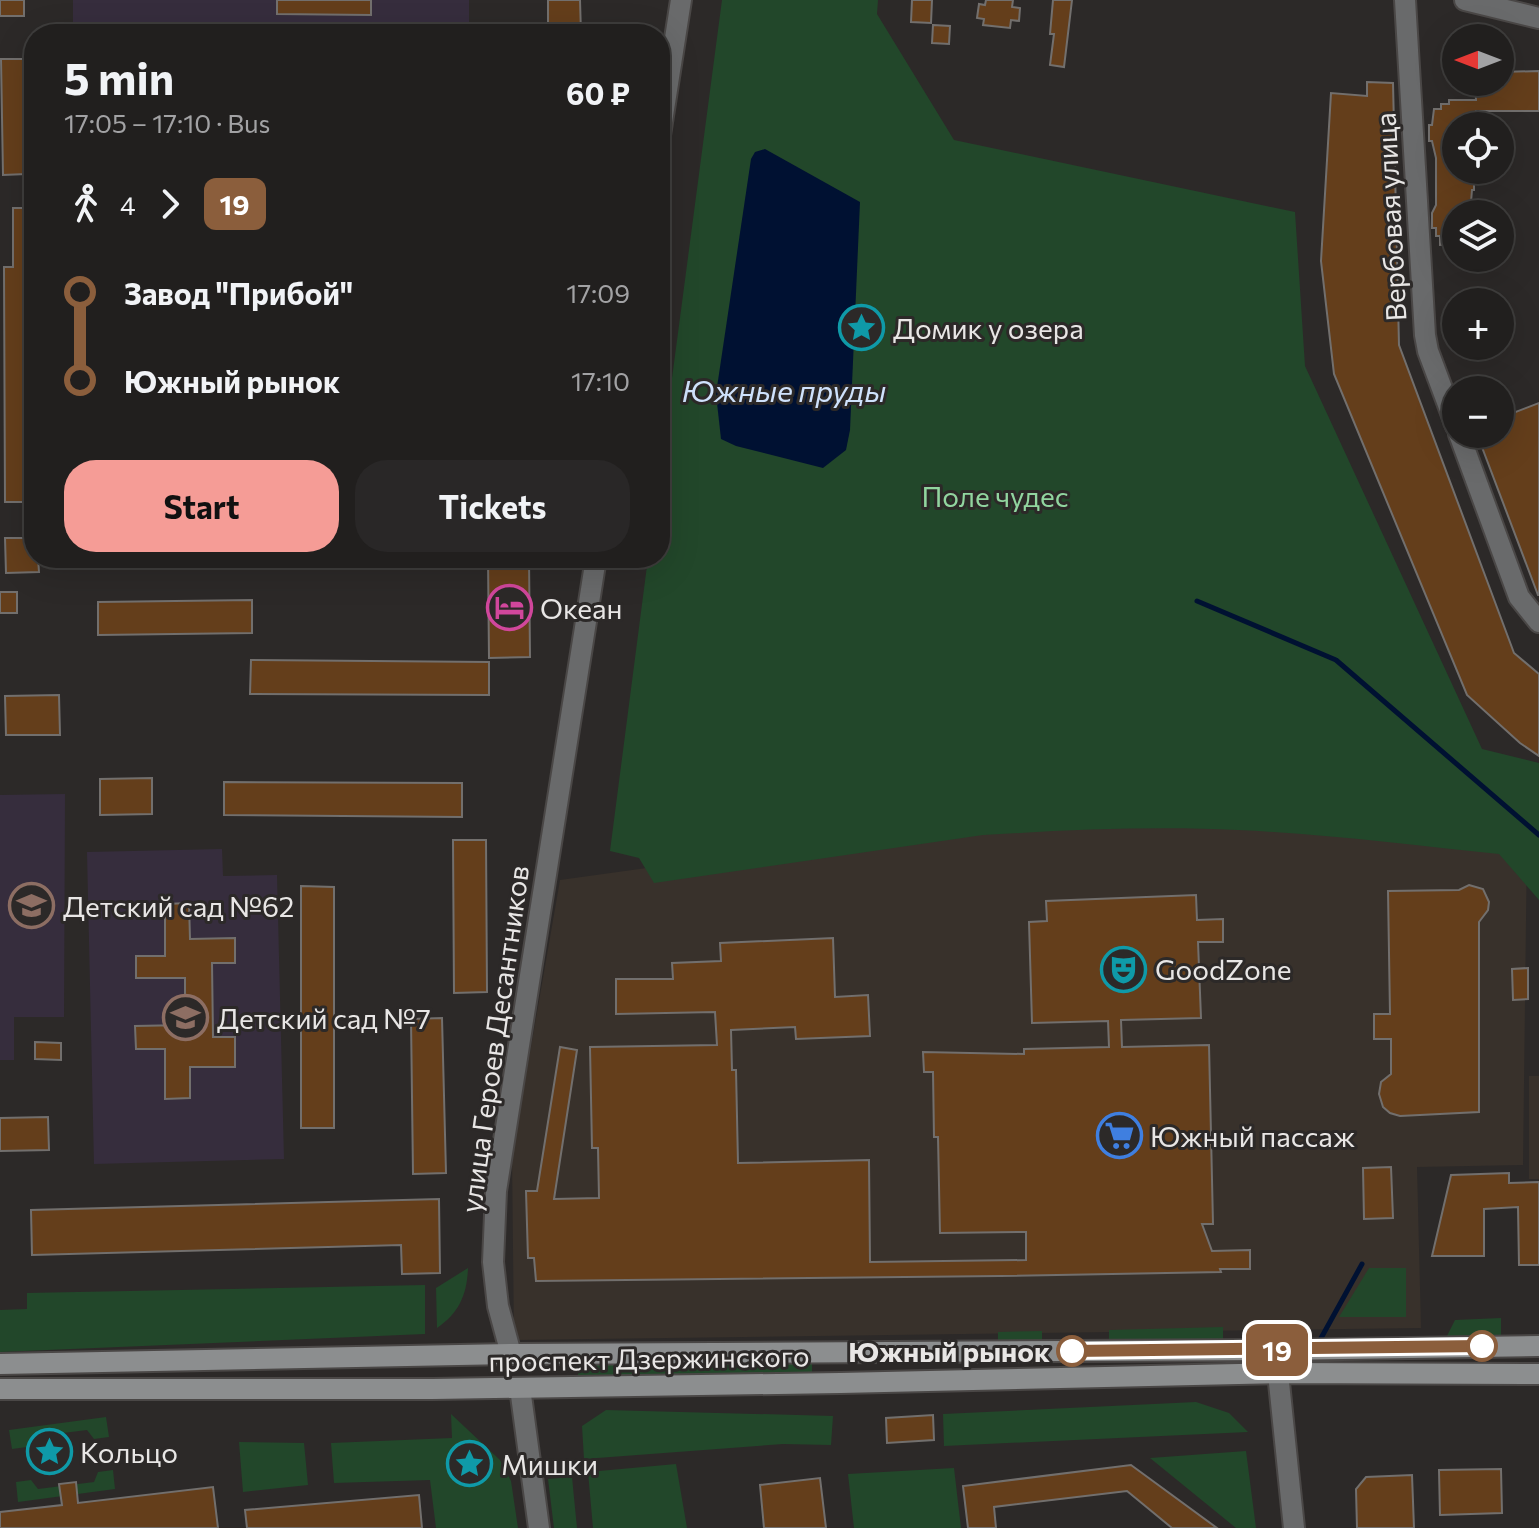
<!DOCTYPE html>
<html lang="en">
<head>
<meta charset="utf-8">
<style>
	:root { --surface:#211f1e; --page:#292727; --text:#f1f3f6; --muted:#a2a2a4; --line:#3e3d3c; --accent:#f59c96 }
	body { margin:0; font-family:Commissioner,sans-serif; background:var(--page); color:var(--text); height:100vh; display:flex; flex-direction:column; font-size:30px; white-space:nowrap }
	* { box-sizing:border-box; margin:0 }
	p { font-size:26px; color:var(--muted) }
	.icon { flex:none; width:44px; height:44px; fill:none; stroke:currentColor; stroke-width:2; stroke-linecap:round; stroke-linejoin:round }
	.map { position:relative; flex:1; overflow:hidden }
	.side { position:absolute; left:24px; top:24px; width:646px; height:544px; display:flex; flex-direction:column; background:var(--surface); border-radius:32px; box-shadow:0 8px 32px #0002,0 0 0 2px var(--line) }
	.side>* { flex:none }
	.badge { padding:0 16px; border-radius:12px; font-size:28px; line-height:52px }
	.needle { width:52px; rotate:270deg }
	.fabs { position:absolute; left:1442px; top:24px; display:grid; gap:16px }
	.fabs a { display:grid; place-items:center; width:72px; height:72px; border-radius:50%; background:var(--surface); box-shadow:0 8px 32px #0002,0 0 0 2px var(--line); font-size:40px }
	.map>.badge { position:absolute; translate:-50% -50%; box-shadow:0 0 0 4px #fff }
	.legs { display:flex; align-items:center; gap:12px; height:88px; padding:0 40px; font-size:26px }
	.legs p { margin-inline-start:auto }
	.summary { display:flex; align-items:center; justify-content:space-between; height:136px; padding:0 40px }
	h1 { font-size:44px; font-weight:700; line-height:60px }
	.button { display:flex; gap:16px; margin-top:auto; padding:16px 40px }
	.button a { flex:1; height:92px; border-radius:32px; background:var(--accent); color:#111; font-size:32px; font-weight:700; line-height:92px; text-align:center }
	.button a+a { background:var(--page); color:var(--text) }
	ul { padding:0 40px; list-style:none }
	li { display:flex; align-items:center; gap:28px; height:88px; font-size:30px }
	li i { display:grid; place-items:center; width:12px; height:100%; margin:0 10px; background:currentColor }
	li i::after { content:''; width:20px; height:20px; margin:-10px; border:6px solid; border-radius:50%; background:var(--surface) }
	li p { margin-inline-start:auto }
	li:first-child i { background:linear-gradient(#0000 50%,currentColor 0) }
	li:last-child i { background:linear-gradient(currentColor 50%,#0000 0) }
	.map>svg:first-child { display:block }
	.built { fill:#38312b }
	.education { fill:#362d3d }
	.green { fill:#22472a }
	.water { fill:#001132 }
	.lines { fill:none; stroke-linecap:round; stroke-linejoin:round }
	.stream { stroke:#001132; stroke-width:5 }
	.building { fill:#643e1b; stroke:#726f6d; stroke-width:2 }
	.street-casing { stroke:#4a4746; stroke-width:24 }
	.secondary-casing { stroke:#4a4746; stroke-width:24 }
	.street { stroke:#696a6b; stroke-width:20 }
	.secondary { stroke:#8c8e8f; stroke-width:20 }
	.line-1-casing { stroke:#fff; stroke-width:18 }
	.line-1 { stroke:#8b5e3c; stroke-width:12 }
	.stop-1-dot { fill:#fff; stroke:#8b5e3c; stroke-width:4 }
	.labels { text-anchor:middle; dominant-baseline:central; stroke-width:6; stroke-linejoin:round; paint-order:stroke }
	.street-label { font-size:28px; fill:#e8e6e5; stroke:#2c2928 }
	.poi-label { font-size:28px; fill:#e8e6e5; stroke:#2c2928; text-anchor:start }
	.park-label { font-size:28px; fill:#91d59f; stroke:#2c2928 }
	.stop-label { font-size:28px; font-weight:bold; fill:#e8e6e5; stroke:#2c2928; text-anchor:end }
	.water-label { font-size:30px; font-style:italic; fill:#cfe2fc; stroke:#2c2928 }
</style>
</head>
<body>
<div class="map">
<svg width="1539" height="1528" viewBox="0 0 1539 1528">
	<rect width="100%" height="100%" fill="#2c2928"/>
	<path class="built" d="M1022 816 1527 840 1523 1165 1417 1167 1421 1328 514 1340 512 1156 560 880Z
		M1529 1076H1539V1179H1529Z"/>
	<path class="education" d="M73 0H469V34H73Z
		M65 794 64 1017H14V1060H0V795Z
		M222 849 223 876 277 875 284 1159 94 1164 87 852Z"/>
	<path class="green" d="M722 0H878L877 14 954 140 1295 212 1305 366 1482 749 1539 763V900L1499 854C1412 845 1326 834 1238 830 1154 826 1068 830 983 835L654 883 639 858 610 851 648 558H660V469Z
		M468 1268C467 1295 459 1313 437 1328L436 1288Z
		M1369 1268H1406V1317H1339Z
		M425 1285V1334L0 1352V1310L27 1309V1293Z
		M1501 1318V1335L1447 1336 1455 1320Z
		M1223 1327V1339L1109 1341V1330Z
		M1042 1331V1341L998 1342V1332Z
		M812 1361V1374L578 1376V1365Z
		M1196 1402 1229 1413 1248 1432 944 1446 943 1414Z
		M606 1410 833 1416 831 1445 783 1444 584 1459 582 1426Z
		M451 1414 500 1460 511 1481 518 1528H436L430 1480 334 1483 331 1443 452 1438Z
		M106 1417 109 1437 94 1439 87 1430 31 1437 27 1447 12 1449 9 1430Z
		M239 1442 304 1443 308 1485 243 1492Z
		M1246 1451 1256 1528H1236L1150 1458Z
		M676 1464 687 1528H593L588 1472Z
		M954 1468 961 1528H854L848 1474Z
		M113 1470 115 1489 18 1502 16 1482 31 1480 38 1489 94 1482 98 1472Z
		M572 1477 577 1528H554L548 1479Z"/>
	<path class="water" d="M765 149 860 202 850 430 846 450 823 468 736 446 721 439 716 394 751 159 755 152Z"/>
	<g class="lines">
		<path class="stream" d="M1197 601 1336 660 1539 835
			M1320 1340 1362 1264"/>
	</g>
	<path class="building" d="M0 0H24V16H0Z
		M277 0H371V15L277 14Z
		M548 0H580L581 34H548Z
		M912 0H932L931 23 911 22Z
		M986 0H1013L1012 7 1020 8 1019 21 1011 20 1010 28 983 25 984 19 977 18 979 4 985 5Z
		M1053 0H1072L1064 67 1050 65 1054 34H1050Z
		M933 25 950 26 949 44 932 43Z
		M1 59H25L26 174 3 175Z
		M1539 71V111H1476V126H1456V170H1474V190H1472L1470 214H1456V244L1440 245V236H1436V228H1432V213L1436 205V158L1432 141H1429V125H1432L1434 109H1441V104H1449V100H1476L1475 82H1500V72Z
		M1367 82 1393 83 1399 345 1514 653 1539 674V756L1520 743 1467 695 1334 374 1321 261 1331 93 1367 96Z
		M13 208H34V502H5L4 267H13Z
		M1539 403V595H1538L1477 434H1500V418Z
		M5 538H34V558H38L39 572 6 573Z
		M488 558H529L530 657 489 658Z
		M0 592H17V613H0Z
		M252 600V633L98 635V602Z
		M251 660 489 662V695L250 694Z
		M59 695 60 735H6L5 696Z
		M152 778V814L100 815V779Z
		M224 782 462 783V817L224 815Z
		M453 840H486L487 992 454 993Z
		M1469 885 1483 889 1489 902 1488 910 1479 922V1112L1400 1116 1390 1113 1383 1107 1379 1094 1381 1082 1391 1074V1039H1374V1014H1390L1388 891 1459 890Z
		M301 886 334 887V1128H301Z
		M1196 895 1197 920 1223 919V942H1198L1201 1018 1121 1020 1122 1047 1209 1045 1213 1224H1202L1212 1251 1250 1250V1269H1220L1221 1272 1000 1276 536 1281 534 1258H528L526 1191H537L560 1047 577 1050 554 1199 599 1198 598 1148H592L590 1047 717 1045 715 1012 616 1014V979H673L672 963 721 961 720 943 833 938 835 997 868 995 870 1036 796 1039 795 1027 731 1030 732 1070H736L738 1163 869 1160 870 1262 1026 1260V1232L940 1233 938 1137H934L933 1072H924L923 1052 1024 1054V1049L1109 1047 1108 1021 1032 1023 1029 922 1047 921 1046 901Z
		M189 903 190 939 235 938V963H212L213 1037H235V1067H190V1098L165 1099V1049H136L135 1026 185 1025V978H136V956H165V904Z
		M1528 968V999L1513 1000 1512 969Z
		M442 1018 446 1173 413 1174 411 1019Z
		M35 1042 61 1043V1060L35 1059Z
		M48 1117 49 1150 0 1151V1118Z
		M1391 1167 1393 1218 1364 1219 1363 1168Z
		M1509 1173V1183L1539 1182V1265H1519L1518 1207 1484 1209V1256H1432L1451 1175Z
		M439 1199 440 1273 402 1274 401 1245 32 1255 31 1210Z
		M933 1415 934 1440 887 1443 886 1418Z
		M1131 1465 1217 1528H1172L1127 1491 994 1507 996 1528H968L963 1486Z
		M1501 1469 1502 1513 1440 1515 1439 1470Z
		M1412 1475 1414 1528H1357L1356 1489 1366 1477Z
		M820 1478 826 1528H764L760 1485Z
		M76 1482 78 1503 213 1487 218 1528H0V1512L62 1505 59 1484Z
		M419 1495 422 1528H247L245 1510Z"/>
	<g class="lines">
		<defs>
			<path id="street" d="M1405 0 1425 335 1428 351 1456 426
				M1465 0 1539 18
				M660 135 681 0
				M1459 434 1519 597 1539 622
				M511 1354 498 1306 493 1262 496 1191 596 558
				M1278 1373 1294 1528
				M520 1388 539 1528"/>
			<path id="secondary" d="M0 1364 511 1354 1277 1350 1539 1346
				M0 1389H433L840 1383 1278 1373 1539 1374"/>
		</defs>
		<use href="#street" class="street-casing"/>
		<use href="#secondary" class="secondary-casing"/>
		<use href="#street" class="street"/>
		<use href="#secondary" class="secondary"/>
	</g>
	<g class="lines">
		<defs>
			<path id="line-1" d="M1072 1351 1482 1346"/>
		</defs>
		<use href="#line-1" class="line-1-casing"/>
		<use href="#line-1" class="line-1"/>
	</g>
	<defs>
		<symbol id="sight-ring" viewBox="-11 -11 22 22"><circle r="9.5" fill="#2c2928" stroke="#0f9aa8" stroke-width="1.5"/><path d="M0-6L1.8-2.2L6-1.7L2.9 1.2L3.7 5.4L0 3.3L-3.7 5.4L-2.9 1.2L-6-1.7L-1.8-2.2Z" fill="#0f9aa8"/></symbol>
		<symbol id="hotel-ring" viewBox="-11 -11 22 22"><circle r="9.5" fill="#2c2928" stroke="#d1479c" stroke-width="1.5"/><path d="M-6-4.5h1.5V1H6V5H4.5V3h-9V5H-6ZM-4 0a1.8 1.8 0 1 1 3.6 0ZM.5 0V-2.5h3Q6-2.5 6 0Z" fill="#d1479c"/></symbol>
		<symbol id="school-ring" viewBox="-11 -11 22 22"><circle r="9.5" fill="#2c2928" stroke="#8d6e63" stroke-width="1.5"/><path d="M0-5L7-2L0 1L-7-2ZM-4 1L0 2.5L4 1V4Q0 6-4 4Z" fill="#8d6e63"/></symbol>
		<symbol id="theatre-ring" viewBox="-11 -11 22 22"><circle r="9.5" fill="#2c2928" stroke="#0f9aa8" stroke-width="1.5"/><path d="M-5-5.5Q0-4 5-5.5V0Q5 5 0 6Q-5 5-5 0ZM-3.3-2.5H-1v1.5H-3.3ZM1-2.5H3.3v1.5H1ZM-2.8 1Q0 5.5 2.8 1Z" fill="#0f9aa8"/></symbol>
		<symbol id="supermarket-ring" viewBox="-11 -11 22 22"><circle r="9.5" fill="#2c2928" stroke="#3f7fe0" stroke-width="1.5"/><path d="M-6-5.5h2.5l.6 2H6L4.5 2H-2.5L-4.4-4H-6ZM-1.5 3.2a1.3 1.3 0 1 0 .1 0ZM3 3.2a1.3 1.3 0 1 0 .1 0Z" fill="#3f7fe0"/></symbol>
	</defs>
	<g fill-rule="evenodd">
		<use href="#sight-ring" x="836" y="302" width="51" height="51"/>
		<use href="#hotel-ring" x="484" y="582" width="51" height="51"/>
		<use href="#school-ring" x="6" y="880" width="51" height="51"/>
		<use href="#theatre-ring" x="1098" y="944" width="51" height="51"/>
		<use href="#school-ring" x="160" y="992" width="51" height="51"/>
		<use href="#supermarket-ring" x="1094" y="1110" width="51" height="51"/>
		<use href="#sight-ring" x="24" y="1426" width="51" height="51"/>
		<use href="#sight-ring" x="444" y="1438" width="51" height="51"/>
	</g>
	<g class="stop-1-dot">
		<circle cx="1482" cy="1346" r="14"/>
		<circle cx="1072" cy="1351" r="14"/>
	</g>
	<g class="labels">
		<g class="street-label">
			<text transform="translate(1390 217) rotate(-93)">Вербовая улица</text>
			<text transform="translate(494 1039) rotate(-82)">улица Героев Десантников</text>
			<text transform="translate(649 1358) rotate(-1)">проспект Дзержинского</text>
		</g>
		<g class="poi-label">
			<text x="893" y="328">Домик у озера</text>
			<text x="540" y="608">Океан</text>
			<text x="63" y="906">Детский сад №62</text>
			<text x="1155" y="969">GoodZone</text>
			<text x="217" y="1018">Детский сад №7</text>
			<text x="1150" y="1136">Южный пассаж</text>
			<text x="80" y="1452">Кольцо</text>
			<text x="501" y="1464">Мишки</text>
		</g>
		<g class="park-label">
			<text x="995" y="496">Поле чудес</text>
		</g>
		<g class="stop-label">
			<text x="1050" y="1351">Южный рынок</text>
		</g>
		<g class="water-label">
			<text x="784" y="389">Южные пруды</text>
		</g>
	</g>
</svg>
<div class="fabs">
<a><svg class="needle" viewBox="-14 -14 28 28"><path d="M0-13l5 13h-10z" fill="#e53935"/><path d="M0 13l5-13h-10z" fill="#a2a2a4"/></svg></a>
<a><svg class="icon" aria-label="locate" viewBox="0 0 24 24"><circle cx="12" cy="12" r="6"/><path d="M12 2v4M12 18v4M2 12h4M18 12h4"/></svg></a>
<a><svg class="icon" aria-label="layers" viewBox="0 0 24 24"><path d="M12 4l9 5-9 5-9-5zM3 14l9 5 9-5"/></svg></a>
<a>+</a>
<a>−</a>
</div>
<b class="badge" style="left:1277px;top:1350px;background:#8b5e3c;color:#fff">19</b>
<section class="side">
<div class="summary"><div><h1>5 min</h1><p>17:05 – 17:10 · Bus</p></div><b>60 ₽</b></div>
<div class="legs"><svg class="icon" aria-label="walk" viewBox="0 0 24 24"><circle cx="13" cy="4" r="2"/><path d="M13 8l-2 6 4 7M11 14l-3 7M7 12l3-4h3l4 4"/></svg>4<svg class="icon" aria-label="forward" viewBox="0 0 24 24"><path d="M9 5l7 7-7 7"/></svg><b class="badge" style="background:#8b5e3c;color:#fff">19</b></div>
<ul>
<li><i style="color:#8b5e3c"></i><b>Завод &quot;Прибой&quot;</b><p>17:09</p></li>
<li><i style="color:#8b5e3c"></i><b>Южный рынок</b><p>17:10</p></li>
</ul>
<div class="button"><a>Start</a><a>Tickets</a></div>
</section>
</div>
</body>
</html>
